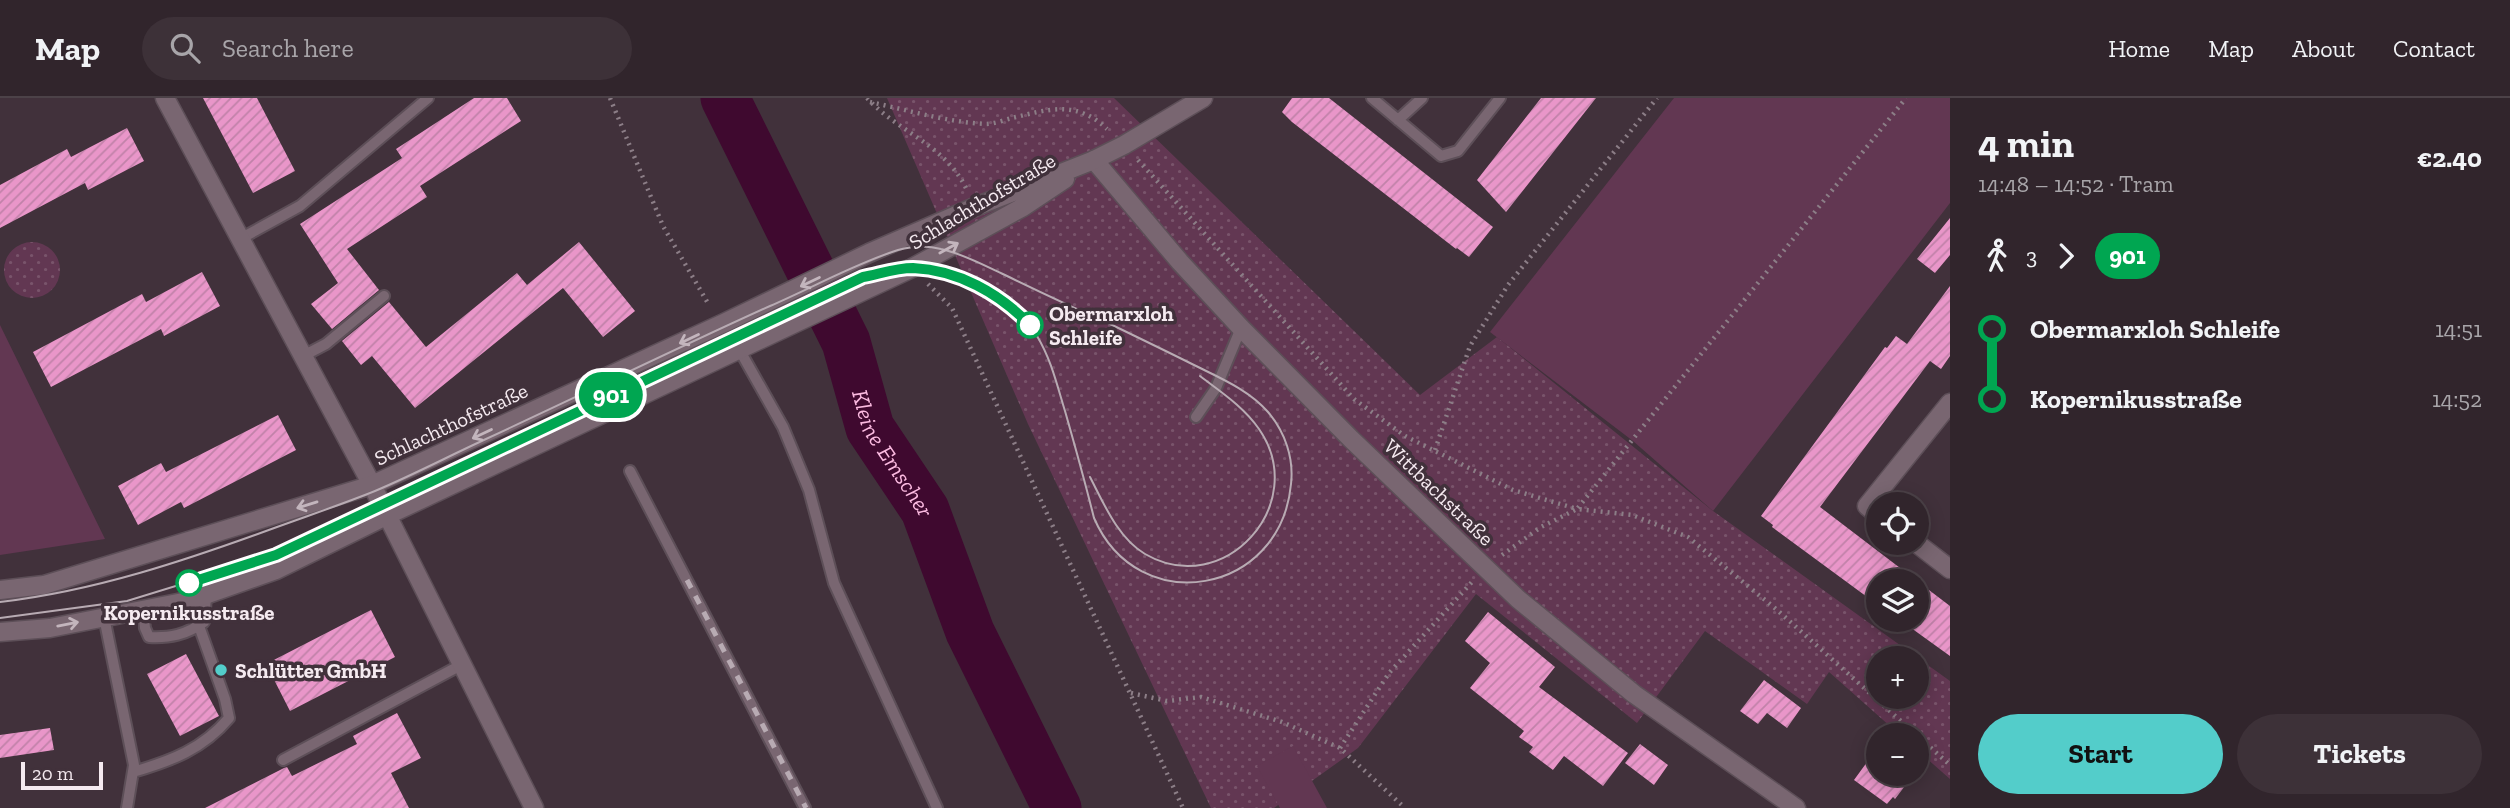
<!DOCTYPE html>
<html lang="en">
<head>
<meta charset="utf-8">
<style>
	:root { --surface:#31252c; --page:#3d3138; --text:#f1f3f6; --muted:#a8a5a9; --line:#4c4248; --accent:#53cdca }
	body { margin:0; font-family:"Zilla Slab",serif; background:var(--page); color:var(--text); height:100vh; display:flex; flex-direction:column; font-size:26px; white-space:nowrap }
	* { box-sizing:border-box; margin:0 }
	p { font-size:23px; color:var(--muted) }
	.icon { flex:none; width:38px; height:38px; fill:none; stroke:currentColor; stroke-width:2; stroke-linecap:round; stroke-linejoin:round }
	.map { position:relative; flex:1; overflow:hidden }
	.sheet { display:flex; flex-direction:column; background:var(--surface); width:560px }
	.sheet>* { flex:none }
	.badge { padding:0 14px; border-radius:23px; font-size:24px; line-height:46px }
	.controls { position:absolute; left:1866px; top:394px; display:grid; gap:14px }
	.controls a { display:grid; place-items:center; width:63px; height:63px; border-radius:50%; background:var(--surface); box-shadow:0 4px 18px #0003,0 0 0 2px var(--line); font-size:35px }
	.scale { position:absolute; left:21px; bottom:18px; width:82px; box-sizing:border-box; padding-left:7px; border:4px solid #f5eaf0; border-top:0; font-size:19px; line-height:24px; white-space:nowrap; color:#f5eaf0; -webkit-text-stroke:5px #41313b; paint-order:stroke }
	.map>.badge { position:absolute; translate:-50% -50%; box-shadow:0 0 0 4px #fff }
	.legs { display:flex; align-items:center; gap:10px; height:77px; padding:0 28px; font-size:23px }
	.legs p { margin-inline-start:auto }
	.head { display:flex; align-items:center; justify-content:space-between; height:119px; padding:0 28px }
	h1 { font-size:38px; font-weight:700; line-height:52px }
	.primary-button { display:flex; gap:14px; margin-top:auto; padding:14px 28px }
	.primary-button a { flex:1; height:80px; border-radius:42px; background:var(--accent); color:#111; font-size:28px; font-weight:700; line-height:80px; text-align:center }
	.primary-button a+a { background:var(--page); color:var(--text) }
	ul { padding:0 28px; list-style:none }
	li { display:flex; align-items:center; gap:24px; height:70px; font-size:26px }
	li i { display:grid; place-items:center; width:10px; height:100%; margin:0 9px; background:currentColor }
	li i::after { content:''; width:18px; height:18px; margin:-9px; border:5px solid; border-radius:50%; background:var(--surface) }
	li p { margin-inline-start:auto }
	li:first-child i { background:linear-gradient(#0000 50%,currentColor 0) }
	li:last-child i { background:linear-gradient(currentColor 50%,#0000 0) }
	header { display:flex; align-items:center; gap:42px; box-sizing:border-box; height:98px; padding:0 35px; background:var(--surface); border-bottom:2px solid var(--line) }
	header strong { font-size:33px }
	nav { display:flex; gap:38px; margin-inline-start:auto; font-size:24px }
	.search { width:490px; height:63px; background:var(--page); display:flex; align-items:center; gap:18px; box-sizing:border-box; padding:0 24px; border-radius:38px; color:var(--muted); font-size:26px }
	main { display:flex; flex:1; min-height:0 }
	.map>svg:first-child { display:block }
	.park { fill:url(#park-dots); fill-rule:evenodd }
	.garden { fill:#623752 }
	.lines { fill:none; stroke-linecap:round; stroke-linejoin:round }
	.river { stroke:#3f092f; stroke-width:49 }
	.building { fill:url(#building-hatch) }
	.service-casing { stroke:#5d4f58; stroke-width:14 }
	.minor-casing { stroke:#5d4f58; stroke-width:21 }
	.tertiary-casing { stroke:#5d4f58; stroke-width:21 }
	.path { stroke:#8c7e87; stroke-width:4.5; stroke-dasharray:2 5; stroke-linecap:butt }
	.service { stroke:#796671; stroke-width:10 }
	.minor { stroke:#796671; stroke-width:18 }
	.tertiary { stroke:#796671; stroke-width:18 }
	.tram { stroke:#b8abb3; stroke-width:2 }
	.rail { stroke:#b8abb3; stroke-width:5; stroke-dasharray:9 9; stroke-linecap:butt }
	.oneway { stroke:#c3b5bd }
	.line-1-casing { stroke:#fff; stroke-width:16 }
	.line-1 { stroke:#00a651; stroke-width:10 }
	.stop-1-dot { fill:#fff; stroke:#00a651; stroke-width:3.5 }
	.poi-dot { fill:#53cdca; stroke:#41313b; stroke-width:2.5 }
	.labels { text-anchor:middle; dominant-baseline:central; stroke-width:7; stroke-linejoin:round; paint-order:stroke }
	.street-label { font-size:21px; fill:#f5eaf0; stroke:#41313b }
	.stop-label { font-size:21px; font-weight:bold; fill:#f5eaf0; stroke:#41313b; text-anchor:start }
	.poi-label { font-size:21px; font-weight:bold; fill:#f5eaf0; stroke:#41313b; text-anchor:start }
	.water-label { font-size:23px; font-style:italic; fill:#fbbae0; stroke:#41313b }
</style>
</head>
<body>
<header>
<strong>Map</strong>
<div class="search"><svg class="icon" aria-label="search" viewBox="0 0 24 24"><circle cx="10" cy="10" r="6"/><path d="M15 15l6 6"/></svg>Search here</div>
<nav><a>Home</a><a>Map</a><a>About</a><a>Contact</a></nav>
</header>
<main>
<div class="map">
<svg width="1950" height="710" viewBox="0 0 1950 710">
	<defs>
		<pattern id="park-dots" width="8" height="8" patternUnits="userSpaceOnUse" patternTransform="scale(1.75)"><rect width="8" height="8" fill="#623752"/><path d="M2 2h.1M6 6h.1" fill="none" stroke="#79546b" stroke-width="1.8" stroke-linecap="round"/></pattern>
		<pattern id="building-hatch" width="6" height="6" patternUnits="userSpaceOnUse" patternTransform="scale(1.75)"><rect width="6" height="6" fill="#e996c9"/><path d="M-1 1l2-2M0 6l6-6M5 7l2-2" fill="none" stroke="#c182a9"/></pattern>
	</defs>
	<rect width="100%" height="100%" fill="#41313b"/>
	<path class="park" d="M887 0H1114L1420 297 1497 239 1713 413 1950 583V681L1916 651V637H1900L1829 574 1807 606 1705 533 1637 625 1476 496 1358 650 1274 710H1211L1028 326ZM1878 560H1916V598H1878Z
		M4 172a28 28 0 1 1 56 0a28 28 0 1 1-56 0Z"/>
	<path class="garden" d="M1674 0H1950V105L1713 413 1633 343 1490 234Z
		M0 227 105 441 0 457Z
		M1293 648 1327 710H1280L1257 668Z"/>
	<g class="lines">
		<path class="river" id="s1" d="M725 0 846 244 870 330 925 412 970 534 1057 710"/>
	</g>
	<path class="building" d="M203 0H257L295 73 253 95Z
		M474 0H507L521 23 420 88 427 99 347 151 379 192 332 231 311 206 338 185 300 126 402 60 396 51Z
		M1292 0H1329L1493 129 1469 159 1457 150 1456 151 1292 24 1282 14Z
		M1541 0H1596L1506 114 1477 82Z
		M127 30 144 63 88 92 85 85 0 130V87L67 51 71 59Z
		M1950 120V157L1935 175 1917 161Z
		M579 144 635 213 603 239 563 190 415 310 372 258 361 267 342 243 389 204 426 249 517 175 527 187Z
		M202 174 220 208 164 238 161 231 51 289 33 254 142 196 146 204Z
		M1950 188V258L1941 271 1930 263 1820 409 1950 508V558L1900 522H1916V483H1878V507L1772 429 1773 427 1761 418 1885 249 1887 250 1896 238 1907 246Z
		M278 317 296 352 184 410 181 404 138 427 118 388 161 365 166 374Z
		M371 512 395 559 290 613 266 566Z
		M1488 514 1555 569 1539 589 1628 655 1603 688 1564 658 1553 672 1529 654 1533 649 1519 639 1524 633 1470 590 1490 565 1465 543Z
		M186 556 219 618 180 638 147 576Z
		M1764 582 1801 610 1787 630 1767 615 1758 626 1740 613Z
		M397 615 421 660 391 675 409 710H205L284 670 287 669 292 678 357 646 353 638Z
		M50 630 54 652 0 660V637Z
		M1640 646 1668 667 1654 687 1625 665Z
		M1878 649V676H1914L1895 701 1893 699 1887 706 1854 682Z"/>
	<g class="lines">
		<defs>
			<path id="service" d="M1372 0 1441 58 1458 53 1500 0
				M1398 22 1422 0
				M240 141 300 108 428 0
				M739 251 783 329 809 392 834 485 937 710
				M303 258 326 246 384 198
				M1196 319 1216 290 1241 230
				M630 373 805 710
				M143 512 145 530 149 539C170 540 186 537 204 524L206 499
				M104 519 134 667 127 710
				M283 662 461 567
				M133 674C171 663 203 651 229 620L225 601 199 528"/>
			<path id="minor" d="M165 0 372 387
				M1094 62 1180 164 1241 230 1351 341 1518 501 1634 596 1796 710
				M1878 417 1867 408 1950 305
				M1915 444 1950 471"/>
			<path id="tertiary" d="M372 387 534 710
				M0 492 44 487 372 387 724 225 869 155 975 109 1094 62 1124 47 1203 0
				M0 534 50 530 188 503 276 472 388 417 912 170 1023 109 1065 81"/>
		</defs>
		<use href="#service" class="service-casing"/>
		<use href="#minor" class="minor-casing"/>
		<use href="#tertiary" class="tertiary-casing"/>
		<path class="path" d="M610 0 663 128 709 207
			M867 0C898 34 944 46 966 90
			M870 4C907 12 947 24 986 26 994 26 1004 22 1012 20 1049 11 1077 2 1107 31
			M1138 62 1354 301 1405 338 1513 392 1577 411 1906 0
			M928 186 952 210 1183 710
			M1435 352 1470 248 1508 187 1657 0
			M1502 457 1541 429 1577 411 1632 417 1688 439 1776 511 1950 667
			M1131 595 1167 603 1201 599 1282 624 1340 650 1405 710
			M1340 650 1389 575 1472 484"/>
		<use href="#service" class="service"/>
		<use href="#minor" class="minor"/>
		<use href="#tertiary" class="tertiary"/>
		<path class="tram" d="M1090 379C1104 406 1118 440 1145 456 1224 502 1311 406 1259 331 1244 309 1221 294 1200 278
			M0 504C95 493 187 462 277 429 310 417 343 406 375 393 413 377 449 358 486 341 581 297 675 251 770 208 812 190 854 166 898 152 912 148 927 147 941 151 964 156 985 168 1005 177 1040 194 1074 210 1108 225 1137 239 1166 253 1194 267 1220 280 1249 292 1268 314 1285 334 1294 360 1291 386 1281 497 1138 522 1094 420 1085 384 1075 348 1065 313 1057 287 1051 261 1037 238 1012 198 958 170 910 171 895 171 879 176 863 179L276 457 127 503 0 520"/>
		<path class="rail" d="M687 482 806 710"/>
	</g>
	<defs><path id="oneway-shaft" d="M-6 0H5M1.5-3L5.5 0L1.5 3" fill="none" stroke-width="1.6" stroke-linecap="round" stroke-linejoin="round" transform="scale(1.75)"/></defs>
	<g class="oneway">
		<use href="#oneway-shaft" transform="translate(949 150) rotate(-29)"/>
		<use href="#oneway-shaft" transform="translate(810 184) rotate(154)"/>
		<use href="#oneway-shaft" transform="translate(689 241) rotate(155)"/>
		<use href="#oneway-shaft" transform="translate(482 336) rotate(155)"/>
		<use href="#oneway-shaft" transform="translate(307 407) rotate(163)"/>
		<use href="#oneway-shaft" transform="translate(68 526) rotate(-11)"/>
	</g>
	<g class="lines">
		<defs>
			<path id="line-1" d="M189 485 276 457 863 179C879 176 896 170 913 170 958 172 999 195 1030 227"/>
		</defs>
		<use href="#line-1" class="line-1-casing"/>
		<use href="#line-1" class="line-1"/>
	</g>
	<g class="stop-1-dot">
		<circle cx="1030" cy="227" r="12"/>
		<circle cx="189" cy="485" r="12"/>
	</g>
	<circle class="poi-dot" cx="221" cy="572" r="7"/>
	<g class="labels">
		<g class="street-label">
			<text transform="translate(982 103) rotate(-31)">Schlachthofstraße</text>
			<text transform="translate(451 326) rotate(-25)">Schlachthofstraße</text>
			<text transform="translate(1439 394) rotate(44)">Wittbachstraße</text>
		</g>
		<g class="stop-label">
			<text x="1049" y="215">Obermarxloh<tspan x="1049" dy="24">Schleife</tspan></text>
			<text x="189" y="514" text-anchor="middle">Kopernikusstraße</text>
		</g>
		<g class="poi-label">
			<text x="235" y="572">Schlütter GmbH</text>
		</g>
		<g class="water-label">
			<text stroke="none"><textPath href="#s1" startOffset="394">Kleine Emscher</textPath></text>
		</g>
	</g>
</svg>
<div class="controls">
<a><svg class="icon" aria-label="locate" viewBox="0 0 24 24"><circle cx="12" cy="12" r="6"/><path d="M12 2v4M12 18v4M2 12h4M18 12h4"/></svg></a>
<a><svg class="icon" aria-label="layers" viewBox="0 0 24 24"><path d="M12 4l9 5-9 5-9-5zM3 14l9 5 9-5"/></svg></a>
<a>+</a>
<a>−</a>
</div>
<div class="scale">20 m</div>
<b class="badge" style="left:611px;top:297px;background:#00a651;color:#fff">901</b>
</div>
<section class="sheet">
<div class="head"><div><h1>4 min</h1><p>14:48 – 14:52 · Tram</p></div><b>€2.40</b></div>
<div class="legs"><svg class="icon" aria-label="walk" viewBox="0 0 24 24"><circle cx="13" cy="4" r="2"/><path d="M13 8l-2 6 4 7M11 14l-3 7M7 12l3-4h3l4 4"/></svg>3<svg class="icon" aria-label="forward" viewBox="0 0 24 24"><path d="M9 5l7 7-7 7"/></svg><b class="badge" style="background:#00a651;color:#fff">901</b></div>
<ul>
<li><i style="color:#00a651"></i><b>Obermarxloh Schleife</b><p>14:51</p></li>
<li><i style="color:#00a651"></i><b>Kopernikusstraße</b><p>14:52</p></li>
</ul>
<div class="primary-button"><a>Start</a><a>Tickets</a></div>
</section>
</main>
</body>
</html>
